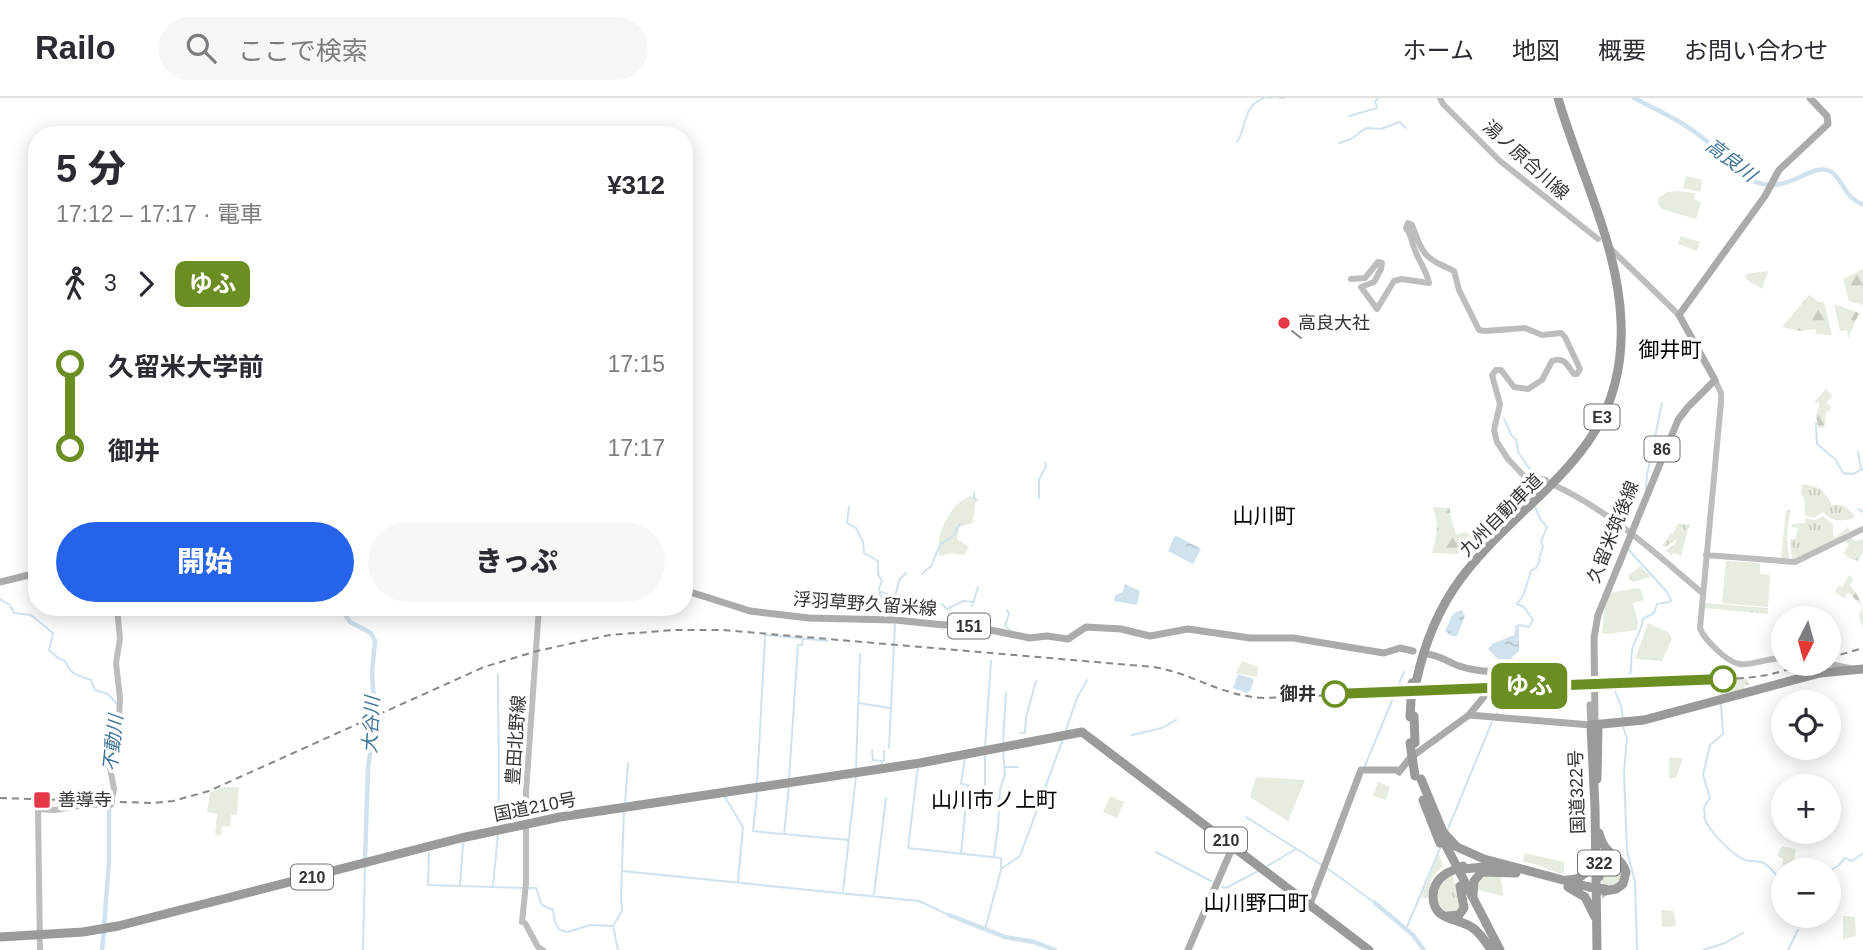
<!DOCTYPE html>
<html lang="ja">
<head>
<meta charset="utf-8">
<style>
	:root { --surface:#fff; --page:#f7f7f7; --text:#2b2b33; --muted:#7c7c81; --line:#e1e1e2; --accent:#2563eb }
	body { margin:0; font-family:Arial,"Noto Sans JP",sans-serif; background:var(--page); color:var(--text); height:100vh; display:flex; flex-direction:column; font-size:26px; white-space:nowrap }
	* { box-sizing:border-box; margin:0 }
	p { font-size:23px; color:var(--muted) }
	.icon { flex:none; width:38px; height:38px; fill:none; stroke:currentColor; stroke-width:2; stroke-linecap:round; stroke-linejoin:round }
	.map { position:relative; flex:1; overflow:hidden }
	.sheet { position:absolute; left:28px; top:28px; width:665px; height:490px; display:flex; flex-direction:column; background:var(--surface); border-radius:28px; box-shadow:0 4px 18px #0003 }
	.sheet>* { flex:none }
	.badge { padding:0 14px; border-radius:10px; font-size:24px; line-height:46px }
	.needle { width:46px; rotate:186deg }
	.controls { position:absolute; left:1771px; top:508px; display:grid; gap:14px }
	.controls a { display:grid; place-items:center; width:70px; height:70px; border-radius:50%; background:var(--surface); box-shadow:0 4px 18px #0003; font-size:35px }
	.map>.badge { position:absolute; translate:-50% -50%; box-shadow:0 0 0 4px #fff }
	.legs { display:flex; align-items:center; gap:10px; height:77px; padding:0 28px; font-size:23px }
	.legs p { margin-inline-start:auto }
	.summary { display:flex; align-items:center; justify-content:space-between; height:119px; padding:0 28px }
	h1 { font-size:38px; font-weight:800; line-height:52px }
	.cta { display:flex; gap:14px; margin-top:auto; padding:14px 28px }
	.cta a { flex:1; height:80px; border-radius:42px; background:var(--accent); color:#fff; font-size:28px; font-weight:800; line-height:80px; text-align:center }
	.cta a+a { background:var(--page); color:var(--text) }
	ul { padding:0 28px; list-style:none }
	li { display:flex; align-items:center; gap:24px; height:84px; font-size:26px }
	li i { display:grid; place-items:center; width:10px; height:100%; margin:0 9px; background:currentColor }
	li i::after { content:''; width:18px; height:18px; margin:-9px; border:5px solid; border-radius:50%; background:var(--surface) }
	li p { margin-inline-start:auto }
	li:first-child i { background:linear-gradient(#0000 50%,currentColor 0) }
	li:last-child i { background:linear-gradient(currentColor 50%,#0000 0) }
	header { display:flex; align-items:center; gap:42px; box-sizing:border-box; height:98px; padding:0 35px; background:var(--surface); border-bottom:2px solid var(--line) }
	header strong { font-size:33px }
	nav { display:flex; gap:38px; margin-inline-start:auto; font-size:24px }
	.search { width:490px; height:63px; background:var(--page); display:flex; align-items:center; gap:18px; box-sizing:border-box; padding:0 24px; border-radius:38px; color:var(--muted); font-size:26px }
	.map>svg:first-child { display:block }
	.grass { fill:url(#grass-tufts) }
	.forest { fill:url(#forest-firs) }
	.green { fill:#e6ecdf }
	.water { fill:url(#water-ripples) }
	.lines { fill:none; stroke-linecap:round; stroke-linejoin:round }
	.stream { stroke:#cfe2ee; stroke-width:2 }
	.river { stroke:#cfe2ee; stroke-width:4.5 }
	.secondary { stroke:#bdbdbd; stroke-width:6 }
	.primary { stroke:#ababab; stroke-width:7 }
	.highway { stroke:#9a9a9a; stroke-width:9 }
	.tram { stroke:#888; stroke-width:2 }
	.rail { stroke:#888; stroke-width:2; stroke-dasharray:7 5; stroke-linecap:butt }
	.highway-bridge { stroke:#9a9a9a; stroke-width:9 }
	.line-1-casing { stroke:#fff; stroke-width:16 }
	.line-1 { stroke:#6b8e23; stroke-width:10 }
	.poi-dot { fill:#e63946; stroke:#fff; stroke-width:2.5 }
	.stop-1-dot { fill:#fff; stroke:#6b8e23; stroke-width:3.5 }
	.labels { text-anchor:middle; dominant-baseline:central; stroke-width:7; stroke-linejoin:round; paint-order:stroke }
	.shield { fill:#fff; stroke:#707070; stroke-width:2 }
	.shield-label { font-size:16px; font-weight:bold; fill:#333 }
	.street-label { font-size:18px; fill:#333; stroke:#fff }
	.poi-label { font-size:18px; fill:#333; stroke:#fff; text-anchor:start }
	.stop-label { font-size:18px; font-weight:bold; fill:#333; stroke:#fff; text-anchor:end }
	.water-label { font-size:19px; font-style:italic; fill:#3f7597; stroke:#fff }
	.quarter-label { font-size:21px; fill:#000; stroke:#fff }
</style>
</head>
<body>
<header>
<strong>Railo</strong>
<div class="search"><svg class="icon" aria-label="search" viewBox="0 0 24 24"><circle cx="10" cy="10" r="6"/><path d="M15 15l6 6"/></svg>ここで検索</div>
<nav><a>ホーム</a><a>地図</a><a>概要</a><a>お問い合わせ</a></nav>
</header>
<div class="map">
<svg width="1863" height="852" viewBox="0 0 1863 852">
	<defs>
		<pattern id="grass-tufts" width="24" height="20" patternUnits="userSpaceOnUse" patternTransform="scale(1.75)"><rect width="24" height="20" fill="#e6ecdf"/><path d="M3 7l-1-3M5 7V3M7 7l1-3M15 17l-1-3M17 17v-4M19 17l1-3" fill="none" stroke="#c6cbc0"/></pattern>
		<pattern id="forest-firs" width="22" height="20" patternUnits="userSpaceOnUse" patternTransform="scale(1.75)"><rect width="22" height="20" fill="#e6ecdf"/><path d="M5 1l3.5 6h-7zM16 11l3.5 6h-7z" fill="#c6cbc0"/></pattern>
		<pattern id="water-ripples" width="26" height="14" patternUnits="userSpaceOnUse" patternTransform="scale(1.75)"><rect width="26" height="14" fill="#cfe2ee"/><path d="M2 4q2-2 4 0t4 0M15 11q2-2 4 0t4 0" fill="none" stroke="#b2c2cd"/></pattern>
	</defs>
	<rect width="100%" height="100%" fill="#fff"/>
	<path class="grass" d="M1802 386C1820 388 1824 392 1832 407 1845 406 1844 407 1854 417L1853 421C1837 423 1834 424 1823 414L1814 420 1805 417 1804 400 1801 396Z
		M1786 412H1790L1787 439 1789 460 1781 461Z
		M1823 418 1833 426V438L1836 439 1848 429 1850 433 1801 461 1794 462 1792 460 1790 441H1795L1798 430 1791 429 1792 426 1805 425 1806 420 1816 422Z
		M1678 425 1689 427 1681 458 1674 455 1672 457 1665 452 1673 448 1678 440 1666 449 1663 447 1671 435 1673 436Z
		M1849 438 1855 443 1863 441V454L1858 463 1849 460 1844 455 1849 446 1844 443Z
		M1640 468 1651 479 1633 484 1628 478Z
		M1705 505 1768 510V516L1705 510Z
		M1746 580 1750 586 1744 588 1745 596 1720 603 1719 596 1729 593 1732 581Z
		M1451 776 1462 799 1461 814 1445 815 1437 803 1440 786Z"/>
	<path class="forest" d="M1863 171V207L1849 203 1843 181Z
		M1809 197 1819 204H1824L1832 237 1816 236V231L1800 233 1782 229Z
		M1834 206 1859 215 1848 241 1847 232 1840 233Z
		M1826 291 1831 296 1832 300 1826 304 1831 308 1830 313 1826 314 1825 327 1823 330H1818L1816 317 1820 305 1814 304Z
		M1432 409 1450 410C1450 420 1454 427 1456 436L1466 434 1478 442V444L1457 456 1432 455C1437 439 1440 424 1432 409Z
		M1849 477 1853 481 1850 487C1863 502 1863 511 1863 531L1859 518 1862 508 1848 494 1845 501 1835 494 1838 488H1843Z
		M1600 732 1603 747 1625 763 1630 773 1615 795 1605 798 1602 803Z"/>
	<path class="green" d="M1686 78 1703 82 1700 94 1683 90Z
		M1678 93 1695 95 1694 101 1701 104 1696 121 1661 111 1658 105 1659 100 1667 94Z
		M1681 138 1700 144 1697 153 1678 146Z
		M1767 173 1768 174 1762 191 1746 181V176Z
		M971 398 976 401 973 425 959 429 957 441 969 449 964 457 950 455 939 458C934 439 951 403 971 398Z
		M1726 463 1760 465V476L1770 477 1768 509 1722 505Z
		M1637 490 1641 492 1644 502 1633 505 1638 524 1637 532 1608 536 1602 535 1604 514 1610 495Z
		M1648 525 1668 534 1672 541 1662 563 1635 561Z
		M1242 563 1258 569 1257 579 1236 575Z
		M1669 660H1683L1676 680H1669Z
		M1256 679 1305 682 1288 723 1250 699Z
		M1378 684 1390 689 1386 702 1373 698Z
		M224 689H239L237 717H231L230 729 222 728 221 738 215 737 217 716 207 714 210 694Z
		M1110 698 1124 704 1117 720 1103 714Z
		M1782 748 1796 751 1793 771 1782 767 1783 761 1777 758Z
		M1524 755 1564 764V776C1550 774 1538 765 1523 764Z
		M1439 756 1443 768 1432 779 1427 801 1421 799Z
		M1488 776 1501 779 1503 798 1478 792V786Z
		M1661 812 1674 813 1676 828 1662 829Z
		M1843 818 1855 819 1856 838 1843 841Z"/>
	<path class="water" d="M1177 438 1201 451 1193 466 1168 453 1174 439Z
		M1125 486 1140 493 1137 507 1114 503 1115 497 1122 495Z
		M1462 512 1465 518 1457 538H1452L1445 533C1451 523 1449 515 1462 512Z
		M1516 527H1519V553L1504 567 1488 551 1492 546 1514 537Z
		M1238 576 1254 581 1251 592 1247 595 1233 590Z"/>
	<g class="lines">
		<path class="stream" d="M1267 0H1272
			M1279 0H1285
			M1349 18 1377 10 1375 3 1378 1
			M1237 44C1248 28 1241 9 1264 0
			M1339 45 1351 41 1366 30 1381 31 1400 24 1406 30
			M1504 321 1512 338 1516 341 1518 354 1534 377
			M1816 325 1817 346 1836 362 1843 375 1853 376 1863 371
			M1858 354 1861 370
			M1534 383 1538 393
			M1646 392 1647 377 1662 305
			M974 394V400L977 402
			M1039 400V382L1046 368 1045 364
			M849 409 847 425 856 430 863 444 864 455 878 463V476L882 483 879 490 881 500
			M1858 411 1863 414
			M922 476 931 468 940 447 954 437 960 426
			M882 494 889 497 893 503
			M0 501 10 507 14 515 31 517 53 535 52 538
			M893 504 895 520
			M894 504 899 482 906 475
			M942 506 947 511 963 503 974 504
			M972 508 978 489
			M1007 512 1009 516 1005 528 1010 532
			M1519 527 1529 529 1533 522 1524 509 1517 506 1523 498 1531 473 1536 470 1540 462 1539 460 1543 448 1541 444 1547 429 1540 421 1534 406
			M1783 531 1781 538 1783 546
			M767 537 828 543
			M765 538V537
			M52 540 49 552 58 560 65 563C71 577 77 577 91 582L95 592 108 596 117 606
			M498 576C498 627 500 677 498 728
			M1798 578V565
			M1613 588V583H1627
			M858 605 890 610
			M761 612 765 540
			M1496 617C1503 608 1506 604 1503 593
			M1623 621 1621 608 1613 588 1625 587C1635 572 1629 562 1633 548 1637 538 1641 533 1643 521L1654 515 1657 506 1670 504 1671 502 1666 493 1628 451
			M1623 629 1627 640 1624 674 1627 753 1635 784 1637 852
			M1066 632 1077 600 1087 582
			M1020 635H1025L1026 619 1036 583
			M1132 637 1162 630 1176 622
			M1003 645 1006 594
			M111 650 116 621
			M889 650 895 526
			M985 650 991 563
			M872 652 873 662 882 663V668
			M882 663 884 662V653
			M918 668 908 750 1001 760V771L1020 758 1063 641
			M1005 669H1018
			M856 670 860 556
			M1364 670 1404 574
			M789 680 798 547H802L803 541
			M757 686 761 614
			M789 688 784 736 848 742
			M968 692 985 693V656
			M757 695 753 733 782 736
			M725 699 743 729 738 783
			M625 706 628 665
			M1246 719 1322 767
			M1704 719C1708 732 1735 761 1749 763 1757 764 1762 762 1769 769 1774 773 1778 780 1783 785
			M1705 719 1704 710 1710 700 1703 677 1710 647 1723 636 1721 606
			M1447 733 1492 624
			M1156 754 1211 783
			M429 755 428 787 524 790
			M961 755 968 687 961 686 965 659
			M994 758 998 729 1000 692 1005 677 1003 653
			M1264 770 1296 751
			M1327 770 1375 805
			M622 773 919 803 949 817
			M1829 773 1838 768 1845 760 1852 763 1863 755
			M460 787 463 746
			M493 788 498 735
			M1222 789 1226 790 1260 772
			M529 790H536L542 807 553 812 555 824 560 832 568 834 590 827 613 828
			M843 793 856 678
			M874 796 886 700
			M1800 829 1803 817
			M985 831 1001 772
			M1406 831 1441 748
			M363 852 365 769
			M618 852 613 828 622 813 621 797 624 712
			M1703 852 1725 845 1743 835
			M1788 852 1798 832"/>
		<path class="river" d="M1634 0C1657 12 1684 24 1704 41 1721 54 1734 74 1753 83 1789 98 1810 64 1830 73 1839 77 1843 91 1850 98 1854 102 1858 104 1863 107
			M340 509 350 524 371 535 375 543 372 574 375 622 368 670 365 762
			M109 708V761
			M1375 805 1413 837 1424 852
			M949 817 1005 839 1034 844 1055 852
			M104 828 109 763
			M102 852 104 832"/>
		<path class="secondary" d="M1440 0 1443 6 1500 63 1598 141
			M1612 152 1679 217
			M1351 181 1365 180 1378 164 1382 165 1381 171 1374 184 1361 189 1377 211 1394 183 1402 181 1429 185C1427 173 1419 164 1415 152 1411 144 1412 137 1406 130L1408 125 1412 127C1424 159 1424 159 1454 173L1459 192 1479 232 1485 233 1525 230 1542 237 1561 235 1565 239 1580 271 1577 276H1574C1567 268 1565 258 1552 263L1542 282 1528 291 1514 289 1501 272H1496L1492 277 1500 306 1494 332 1497 344 1508 361 1524 378 1546 382
			M1715 282 1721 295V304L1700 530C1703 539 1710 545 1717 552 1744 578 1751 561 1783 560
			M1556 388C1611 414 1657 456 1702 495
			M1706 457 1795 464 1863 431
			M539 509 526 694V785L522 824 525 825 538 849 543 852
			M1825 565 1850 570
			M40 852 38 711 55 712 85 707H111L114 691 110 670 119 623 120 600 116 565 120 541 117 509"/>
		<path class="primary" d="M0 484 37 475
			M684 492 750 513 809 520 895 522 944 527 956 525 1030 540 1047 538 1068 541 1086 529 1121 531 1150 538 1188 531 1250 540H1293L1384 555 1400 550 1413 553
			M1427 556C1439 557 1448 564 1459 568 1473 573 1488 574 1504 574
			M1469 617 1591 627 1590 607
			M1595 620 1594 540 1598 517 1678 322 1688 309 1715 282 1679 217 1765 98 1779 72 1828 26 1827 18 1810 0
			M1399 674 1410 660 1469 617 1504 574
			M1309 809 1361 672H1399
			M1188 852 1233 748"/>
		<path class="highway" d="M1416 585C1424 546 1438 511 1462 479 1530 390 1627 356 1621 223 1618 146 1579 73 1558 0
			M1414 618 1415 645
			M1082 634 1369 852
			M1421 681 1443 734 1457 749 1484 761 1589 789
			M1597 681 1598 627
			M1423 702 1440 745
			M1599 735C1605 760 1620 755 1626 774L1623 786 1616 791 1604 793
			M1441 738 1500 852
			M1464 771 1483 769 1504 771
			M1447 775C1439 780 1433 788 1433 798 1433 824 1458 819 1473 830 1481 836 1486 844 1491 852
			M1599 779C1601 768 1607 758 1619 765
			M1567 782C1582 782 1589 774 1593 760
			M1568 789 1585 799 1595 819
			M1473 797 1474 783 1482 774 1516 775
			M1448 818 1459 817 1464 810 1460 788
			M0 839 83 834 118 828 461 740 560 719 920 665 1082 634
			M1597 852 1595 710 1591 627 1644 622 1820 575 1863 571"/>
		<path class="tram" d="M1292 233 1301 240"/>
		<path class="rail" d="M1829 560 1863 550
			M0 700 153 705 173 703 209 693 484 569 537 553 610 537 674 532H723L1154 569C1195 576 1220 598 1264 600L1746 580 1768 577 1812 565"/>
		<path class="highway-bridge" d="M1410 619 1412 585
			M1410 645 1415 678
			M1447 775 1463 768
			M1589 789 1605 791"/>
	</g>
	<g class="lines">
		<defs>
			<path id="line-1" d="M1335 596 1723 581"/>
		</defs>
		<use href="#line-1" class="line-1-casing"/>
		<use href="#line-1" class="line-1"/>
	</g>
	<g class="poi-dot">
		<circle cx="1284" cy="225" r="7"/>
		<rect x="33" y="693" width="18" height="18" rx="3.5"/>
	</g>
	<g class="stop-1-dot">
		<circle cx="1723" cy="581" r="12"/>
		<circle cx="1335" cy="596" r="12"/>
	</g>
	<g class="labels">
		<g class="shield">
			<rect x="1584.5" y="306.5" width="35" height="25" rx="5"/>
			<rect x="1644.5" y="338.5" width="35" height="25" rx="5"/>
			<rect x="948" y="515.5" width="42" height="25" rx="5"/>
			<rect x="1205" y="729.5" width="42" height="25" rx="5"/>
			<rect x="1578" y="752.5" width="42" height="25" rx="5"/>
			<rect x="291" y="766.5" width="42" height="25" rx="5"/>
		</g>
		<g class="shield-label">
			<text x="1602" y="319">E3</text>
			<text x="1662" y="351">86</text>
			<text x="969" y="528">151</text>
			<text x="1226" y="742">210</text>
			<text x="1599" y="765">322</text>
			<text x="312" y="779">210</text>
		</g>
		<g class="street-label">
			<text transform="translate(1526 62) rotate(42)">湯ノ原合川線</text>
			<text transform="translate(1501 417) rotate(-45)">九州自動車道</text>
			<text transform="translate(1613 434) rotate(-68)">久留米筑後線</text>
			<text transform="translate(865 506) rotate(4)">浮羽草野久留米線</text>
			<text transform="translate(516 642) rotate(-86)">豊田北野線</text>
			<text transform="translate(1577 694) rotate(-92)">国道322号</text>
			<text transform="translate(535 709) rotate(-11)">国道210号</text>
		</g>
		<g class="poi-label">
			<text x="1298" y="225">高良大社</text>
			<text x="58" y="702">善導寺</text>
		</g>
		<g class="stop-label">
			<text x="1316" y="596">御井</text>
		</g>
		<g class="water-label">
			<text transform="translate(1731 62) rotate(37)">高良川</text>
			<text transform="translate(371 627) rotate(-87)">大谷川</text>
			<text transform="translate(113 645) rotate(-84)">不動川</text>
		</g>
		<g class="quarter-label">
			<text x="1670" y="251">御井町</text>
			<text x="1264" y="417">山川町</text>
			<text x="994" y="701">山川市ノ上町</text>
			<text x="1256" y="804">山川野口町</text>
		</g>
	</g>
</svg>
<div class="controls">
<a><svg class="needle" viewBox="-14 -14 28 28"><path d="M0-13l5 13h-10z" fill="#e53935"/><path d="M0 13l5-13h-10z" fill="#7c7c81"/></svg></a>
<a><svg class="icon" aria-label="locate" viewBox="0 0 24 24"><circle cx="12" cy="12" r="6"/><path d="M12 2v4M12 18v4M2 12h4M18 12h4"/></svg></a>
<a>+</a>
<a>−</a>
</div>
<b class="badge" style="left:1529px;top:588px;background:#6b8e23;color:#fff">ゆふ</b>
<section class="sheet">
<div class="summary"><div><h1>5 分</h1><p>17:12 – 17:17 · 電車</p></div><b>¥312</b></div>
<div class="legs"><svg class="icon" aria-label="walk" viewBox="0 0 24 24"><circle cx="13" cy="4" r="2"/><path d="M13 8l-2 6 4 7M11 14l-3 7M7 12l3-4h3l4 4"/></svg>3<svg class="icon" aria-label="forward" viewBox="0 0 24 24"><path d="M9 5l7 7-7 7"/></svg><b class="badge" style="background:#6b8e23;color:#fff">ゆふ</b></div>
<ul>
<li><i style="color:#6b8e23"></i><b>久留米大学前</b><p>17:15</p></li>
<li><i style="color:#6b8e23"></i><b>御井</b><p>17:17</p></li>
</ul>
<div class="cta"><a>開始</a><a>きっぷ</a></div>
</section>
</div>
</body>
</html>
